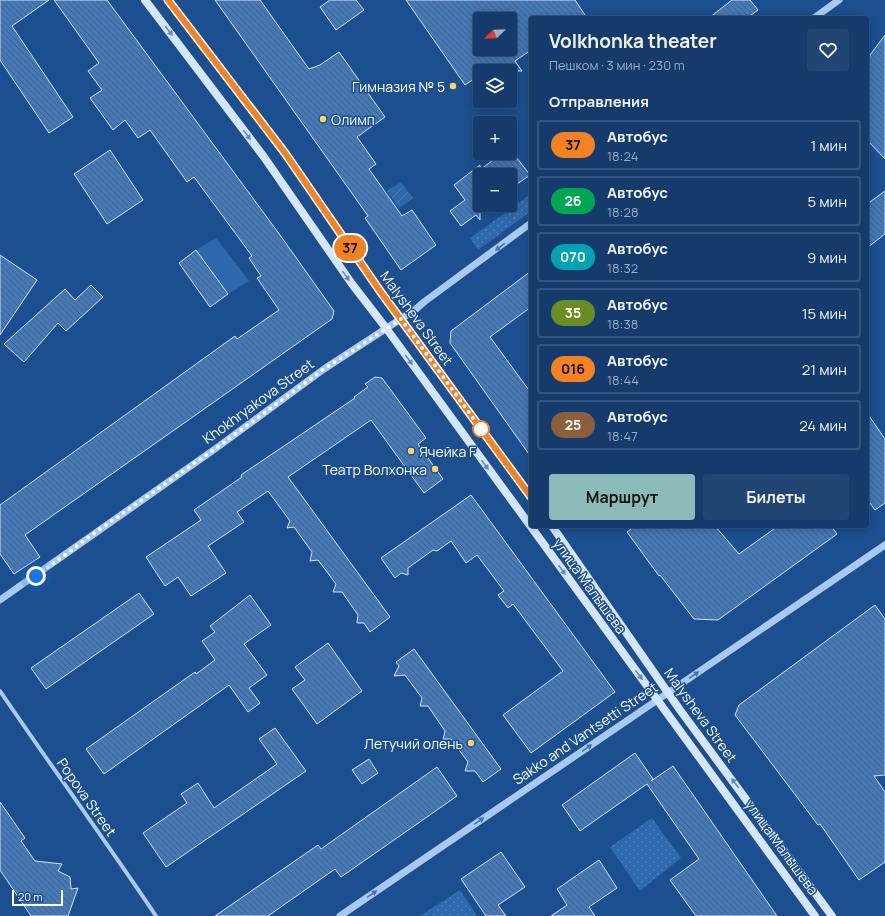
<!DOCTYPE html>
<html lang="ru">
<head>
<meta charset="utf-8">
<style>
	:root { --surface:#143b6b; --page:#214673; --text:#f1f3f6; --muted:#9dadc1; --line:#33557e; --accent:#8bbbb9 }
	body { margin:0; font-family:Manrope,sans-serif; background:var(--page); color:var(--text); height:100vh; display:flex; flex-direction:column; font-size:15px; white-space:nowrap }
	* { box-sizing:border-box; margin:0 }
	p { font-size:13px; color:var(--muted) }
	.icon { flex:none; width:22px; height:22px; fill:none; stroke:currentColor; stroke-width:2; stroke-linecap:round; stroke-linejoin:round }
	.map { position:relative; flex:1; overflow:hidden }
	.panel { position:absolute; left:529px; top:16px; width:340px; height:512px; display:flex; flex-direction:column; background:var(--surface); border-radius:4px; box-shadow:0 2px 10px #0003,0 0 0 1px var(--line) }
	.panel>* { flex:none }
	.badge { padding:0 8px; border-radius:13px; font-size:14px; line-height:26px }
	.needle { width:26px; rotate:247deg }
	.tools { position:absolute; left:473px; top:12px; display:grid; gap:8px }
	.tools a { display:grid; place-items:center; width:44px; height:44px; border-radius:4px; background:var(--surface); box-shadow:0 2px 10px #0003,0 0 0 1px var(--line); font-size:20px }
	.scale { position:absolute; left:12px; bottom:10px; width:51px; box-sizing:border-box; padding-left:4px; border:2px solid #fff; border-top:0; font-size:11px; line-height:14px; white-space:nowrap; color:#fff; -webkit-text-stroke:3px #1b4f8f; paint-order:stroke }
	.you { position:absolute; width:20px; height:20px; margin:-10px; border:3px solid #fff; border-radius:50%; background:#1a73e8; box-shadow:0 0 0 6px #1a73e833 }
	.map>.badge { position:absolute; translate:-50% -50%; box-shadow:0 0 0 2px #fff }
	h2 { padding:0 20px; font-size:15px; line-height:36px }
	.round { display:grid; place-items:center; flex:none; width:42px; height:42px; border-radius:4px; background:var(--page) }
	.headline { display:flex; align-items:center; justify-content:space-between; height:68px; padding:0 20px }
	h1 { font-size:19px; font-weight:700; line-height:30px }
	.primary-button { display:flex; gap:8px; margin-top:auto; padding:8px 20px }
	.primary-button a { flex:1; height:46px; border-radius:4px; background:var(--accent); color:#111; font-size:16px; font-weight:700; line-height:46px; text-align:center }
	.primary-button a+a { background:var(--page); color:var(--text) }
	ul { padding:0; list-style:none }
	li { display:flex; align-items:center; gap:12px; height:50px; margin:0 8px 6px; padding:0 12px; border:2px solid var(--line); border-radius:4px }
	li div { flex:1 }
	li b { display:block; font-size:15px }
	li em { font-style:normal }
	li .badge { min-width:44px; font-weight:700; text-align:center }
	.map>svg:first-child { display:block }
	.grass { fill:url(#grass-dots) }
	.garden { fill:url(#garden-furrows) }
	.pitch { fill:#2e69ad }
	.building { fill:url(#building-back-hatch); stroke:#cfe3fa; fill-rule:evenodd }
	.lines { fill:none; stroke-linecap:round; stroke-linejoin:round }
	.minor { stroke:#a9c9ee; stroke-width:4 }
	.tertiary { stroke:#a9c9ee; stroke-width:7 }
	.secondary { stroke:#d6e6fa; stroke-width:8 }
	.oneway { fill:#668bba }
	.oneway2 { fill:#4674ac }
	.line-casing { stroke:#fff; stroke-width:9 }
	.line { stroke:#f58220; stroke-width:6 }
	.walk { stroke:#fff; stroke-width:4; stroke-dasharray:0 7.2 }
	.poi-dot { fill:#ffd166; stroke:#1b4f8f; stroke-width:1.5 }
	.stop-dot { fill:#fff; stroke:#f58220; stroke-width:2 }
	.labels { text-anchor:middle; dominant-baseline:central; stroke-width:3; stroke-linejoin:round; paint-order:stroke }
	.poi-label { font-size:14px; fill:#fff; stroke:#1b4f8f; text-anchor:end }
	.street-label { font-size:14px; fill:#fff; stroke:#1b4f8f }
</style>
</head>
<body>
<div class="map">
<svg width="885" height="916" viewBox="0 0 885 916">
	<defs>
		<pattern id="grass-dots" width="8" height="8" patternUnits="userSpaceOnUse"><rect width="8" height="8" fill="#2e69ad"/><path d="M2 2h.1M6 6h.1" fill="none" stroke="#4d80b9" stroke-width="1.8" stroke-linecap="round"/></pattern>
		<pattern id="garden-furrows" width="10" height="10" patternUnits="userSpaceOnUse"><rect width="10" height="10" fill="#2e69ad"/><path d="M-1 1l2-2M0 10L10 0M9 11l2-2" fill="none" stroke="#4d80b9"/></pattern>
		<pattern id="building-back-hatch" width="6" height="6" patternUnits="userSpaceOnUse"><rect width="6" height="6" fill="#4478b7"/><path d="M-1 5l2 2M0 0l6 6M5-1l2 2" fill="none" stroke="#486282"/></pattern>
	</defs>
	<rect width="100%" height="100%" fill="#1b4f8f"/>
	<path class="grass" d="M531 194V211L478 250 470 238Z
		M652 818 681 858 640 891 610 847Z
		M460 890 477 916H420Z"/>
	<path class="garden" d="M401 182 413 198 399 208 387 191Z"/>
	<path class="pitch" d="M216 238 249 281 228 294 196 250Z"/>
	<path class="building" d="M0 0H49L12 26 73 117 49 133 0 60Z
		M54 0H107L280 235 334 311 332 319 25 535 40 557 14 574 0 554V505L235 336 237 339 279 310 257 278 261 276 249 258 252 256 194 177 187 182 150 130 138 138 125 120 113 130 90 98 102 90 88 71 99 63Z
		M215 0H260L309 69 320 65 339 52 385 117 357 137 376 164 369 169 402 216 412 210 436 245 401 270 365 218 368 216Z
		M330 0H356L364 10 336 30 320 7Z
		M406 0H575L587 18H531V50L515 61 522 71H480V75L465 85ZM480 19H510V49H480Z
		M732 0H750L758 10 747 18H709Z
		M885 35V159L867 140V72L870 55Z
		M510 149 530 175 510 189V175H480V220L476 215 461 226 450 211 465 200 454 185 480 165V170L502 153H510Z
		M110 150 143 200 107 224 74 174Z
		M885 191V234L867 248V204Z
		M196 250 228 294 210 307 179 263Z
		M0 255 37 280 0 335Z
		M531 271V307L490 337 531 393V457L450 343 451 331Z
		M91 285 103 297 66 331 58 323 24 362 4 344 65 289 75 300Z
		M375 377 382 378 426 438 418 444 443 479 424 493 371 420 288 477 390 617 370 632 364 623H357L358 615 342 592H333L336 584 318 560 310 561 312 552 294 527 287 528 290 521 268 491 237 512 244 522 208 546 226 573 191 596 178 577 165 586 146 557 201 520 194 510 242 477 241 475 355 398 354 397 368 387 365 384Z
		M867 413 885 439V503L875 510 867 499Z
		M471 495 615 692 531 753 503 715 563 671 513 604 508 608 498 595 504 591 477 555 466 563 451 541 437 551 433 550 408 568V575L401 573 395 578 381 558Z
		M635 526H715L739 554 778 526H831L837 534 718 620 694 619 660 575 659 576 627 532Z
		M139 593 154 614 46 689 31 668Z
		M250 595 271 625 244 644 267 675 249 688 260 703 248 712 229 685 104 774 86 749 195 672 196 674 215 660 202 641 215 632 210 626Z
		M875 605 885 619V775L874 776 885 792V862L859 880 820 824 818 825 735 715 739 705Z
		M328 643 362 691 317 724 292 689 305 680 295 667Z
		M414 649 501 769 483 782 475 771H465L468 762 451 739H443L445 731 428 706H420L422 698 405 675 394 676 399 666 396 662Z
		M275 728 306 771 166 867 143 833 187 803 181 794 198 783 214 808 277 764 259 739Z
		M635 753 653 779 651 781 673 766 777 916H696L670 880 699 859 647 784 580 831 562 805Z
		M369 759 378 773 362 784 352 770Z
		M437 767 457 796 341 877 335 869 268 916H215L318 845 321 849Z
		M0 802 25 838 21 841 35 861 62 864 58 871 70 877 71 889 78 888 68 916H31L0 870Z
		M501 852 525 887 498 905 506 916H486L461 879Z
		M599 860 617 888 589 907 595 916H551L567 905 557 889Z"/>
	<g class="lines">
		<path class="minor" d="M0 691C51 766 105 840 156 916"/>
		<path class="tertiary" d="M814 18 839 0
			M0 600 215 449 324 369 416 309 424 302 531 223
			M340 916 885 545"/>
		<path class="secondary" d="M145 0 264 157 352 284 386 328 815 916
			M168 0 290 160 380 291 531 497
			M552 526 680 710 832 916"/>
	</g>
	<defs><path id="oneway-solid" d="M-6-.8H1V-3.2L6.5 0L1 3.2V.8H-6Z"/></defs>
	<g class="oneway">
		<use href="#oneway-solid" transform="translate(169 31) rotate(53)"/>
		<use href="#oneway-solid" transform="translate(247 135) rotate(53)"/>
		<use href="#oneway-solid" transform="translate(346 276) rotate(55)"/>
		<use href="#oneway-solid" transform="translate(409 360) rotate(54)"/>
		<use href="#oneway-solid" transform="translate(485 465) rotate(54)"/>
		<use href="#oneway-solid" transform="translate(562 570) rotate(54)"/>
		<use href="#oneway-solid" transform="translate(639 675) rotate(53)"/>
		<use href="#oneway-solid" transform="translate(735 783) rotate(-126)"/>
	</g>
	<g class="oneway2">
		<use href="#oneway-solid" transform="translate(500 247) rotate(143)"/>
		<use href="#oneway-solid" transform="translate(694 675) rotate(-35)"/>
		<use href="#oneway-solid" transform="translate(587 748) rotate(-34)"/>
		<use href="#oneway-solid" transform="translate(479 821) rotate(-35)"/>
		<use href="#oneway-solid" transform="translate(372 894) rotate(-34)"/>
	</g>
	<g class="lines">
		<defs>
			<path id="line" d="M168 0 285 153 380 291 531 497"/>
		</defs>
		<use href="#line" class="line-casing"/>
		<use href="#line" class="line"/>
		<path class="walk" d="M36 576 89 537 215 449 324 369 401 319 481 429"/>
	</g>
	<g class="poi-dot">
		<circle cx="453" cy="86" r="4"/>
		<circle cx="323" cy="119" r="4"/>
		<circle cx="411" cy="451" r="4"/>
		<circle cx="435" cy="469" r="4"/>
		<circle cx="471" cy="743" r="4"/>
	</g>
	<circle class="stop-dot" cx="481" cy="429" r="8"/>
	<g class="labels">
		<g class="poi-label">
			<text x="445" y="86">Гимназия № 5</text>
			<text x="331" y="119" text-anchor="start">Олимп</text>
			<text x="419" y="451" text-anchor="start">Ячейка F</text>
			<text x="427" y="469">Театр Волхонка</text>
			<text x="463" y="743">Летучий олень</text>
		</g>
		<g class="street-label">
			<text transform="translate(417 318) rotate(54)">Malysheva Street</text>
			<text transform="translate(258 401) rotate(-36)">Khokhryakova Street</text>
			<text transform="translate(590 586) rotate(54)">улица Малышева</text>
			<text transform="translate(701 715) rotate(54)">Malysheva Street</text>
			<text transform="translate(585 733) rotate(-34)">Sakko and Vantsetti Street</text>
			<text transform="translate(87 797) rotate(55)">Popova Street</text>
			<text transform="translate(782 847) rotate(54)">улица Малышева</text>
		</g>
	</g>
</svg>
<div class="tools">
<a><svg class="needle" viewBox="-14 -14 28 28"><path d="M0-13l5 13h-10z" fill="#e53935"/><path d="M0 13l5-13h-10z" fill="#9dadc1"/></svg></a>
<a><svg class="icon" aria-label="layers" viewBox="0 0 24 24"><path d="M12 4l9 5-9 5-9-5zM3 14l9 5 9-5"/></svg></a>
<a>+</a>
<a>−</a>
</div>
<div class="scale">20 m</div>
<div class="you" style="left:36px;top:576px"></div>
<b class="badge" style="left:350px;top:248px;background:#f58220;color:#111">37</b>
<section class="panel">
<div class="headline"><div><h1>Volkhonka theater</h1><p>Пешком · 3 мин · 230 m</p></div><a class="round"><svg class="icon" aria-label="heart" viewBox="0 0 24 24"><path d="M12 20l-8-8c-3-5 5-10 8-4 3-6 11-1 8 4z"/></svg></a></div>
<h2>Отправления</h2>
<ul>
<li><span class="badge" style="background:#f58220;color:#111">37</span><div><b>Автобус</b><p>18:24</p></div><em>1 мин</em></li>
<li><span class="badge" style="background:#00a651;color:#fff">26</span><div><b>Автобус</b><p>18:28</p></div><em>5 мин</em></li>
<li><span class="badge" style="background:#00a3b4;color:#fff">070</span><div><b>Автобус</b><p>18:32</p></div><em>9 мин</em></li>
<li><span class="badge" style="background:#6b8e23;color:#fff">35</span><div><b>Автобус</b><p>18:38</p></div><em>15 мин</em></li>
<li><span class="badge" style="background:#f58220;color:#111">016</span><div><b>Автобус</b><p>18:44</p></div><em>21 мин</em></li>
<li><span class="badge" style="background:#8b5e3c;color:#fff">25</span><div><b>Автобус</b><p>18:47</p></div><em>24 мин</em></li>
</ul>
<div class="primary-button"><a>Маршрут</a><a>Билеты</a></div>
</section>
</div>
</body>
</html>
